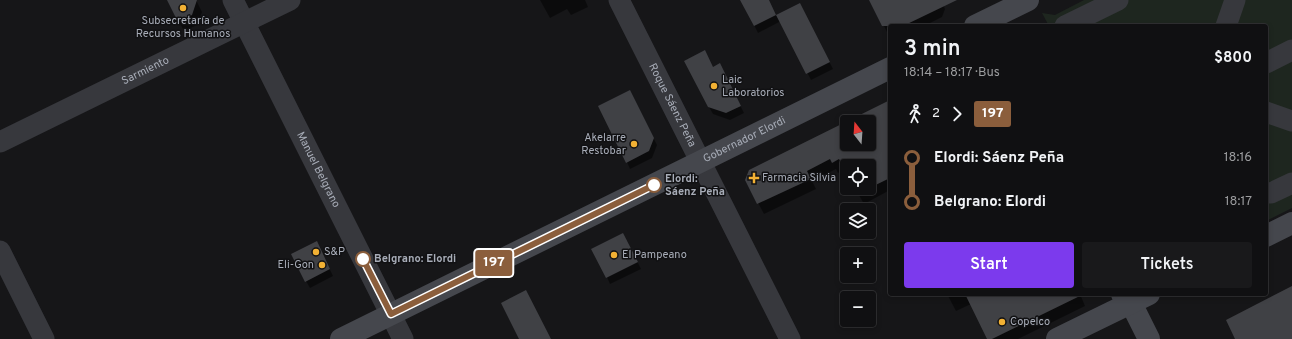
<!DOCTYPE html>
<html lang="en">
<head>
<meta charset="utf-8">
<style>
	:root { --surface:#101012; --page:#19191b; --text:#f1f3f6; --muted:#9c9d9f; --line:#303032; --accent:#7c3aed }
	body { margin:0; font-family:Overpass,sans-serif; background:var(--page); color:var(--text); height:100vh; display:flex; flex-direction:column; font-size:15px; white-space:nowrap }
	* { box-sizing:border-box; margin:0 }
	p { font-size:13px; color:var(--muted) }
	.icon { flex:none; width:22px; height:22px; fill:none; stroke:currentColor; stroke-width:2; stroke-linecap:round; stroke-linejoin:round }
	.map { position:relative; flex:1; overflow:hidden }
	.side { position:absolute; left:888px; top:24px; width:380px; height:272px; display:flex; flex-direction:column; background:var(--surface); border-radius:4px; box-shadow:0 2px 6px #0003,0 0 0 1px var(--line) }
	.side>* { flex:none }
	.badge { padding:0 8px; border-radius:3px; font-size:14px; line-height:26px }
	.needle { width:26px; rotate:343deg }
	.buttons { position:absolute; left:840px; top:115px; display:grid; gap:8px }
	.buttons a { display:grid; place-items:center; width:36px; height:36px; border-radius:4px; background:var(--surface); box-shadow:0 2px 6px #0003,0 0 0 1px var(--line); font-size:20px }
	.map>.badge { position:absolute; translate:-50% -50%; box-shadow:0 0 0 2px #fff }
	.legs { display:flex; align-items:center; gap:6px; height:44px; padding:0 16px; font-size:13px }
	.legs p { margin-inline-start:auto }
	.overview { display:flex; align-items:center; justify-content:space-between; height:68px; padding:0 16px }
	h1 { font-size:22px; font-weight:600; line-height:30px }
	.button { display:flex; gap:8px; margin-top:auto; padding:8px 16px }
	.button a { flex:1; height:46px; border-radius:4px; background:var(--accent); color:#fff; font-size:16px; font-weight:600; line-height:46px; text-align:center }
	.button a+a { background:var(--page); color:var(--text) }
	ul { padding:0 16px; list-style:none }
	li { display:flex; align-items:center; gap:14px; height:44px; font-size:15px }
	li i { display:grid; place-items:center; width:6px; height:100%; margin:0 5px; background:currentColor }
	li i::after { content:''; width:10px; height:10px; margin:-5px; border:3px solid; border-radius:50%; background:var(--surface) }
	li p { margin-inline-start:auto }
	li:first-child i { background:linear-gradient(#0000 50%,currentColor 0) }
	li:last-child i { background:linear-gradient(currentColor 50%,#0000 0) }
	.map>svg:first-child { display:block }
	.green { fill:#1e261f }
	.shadow { fill:#0007 }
	.building { fill:#404145; fill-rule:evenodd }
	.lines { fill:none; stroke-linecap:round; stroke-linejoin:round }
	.street { stroke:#37383d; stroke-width:21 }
	.secondary { stroke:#45474d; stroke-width:22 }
	.line-1-casing { stroke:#fff; stroke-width:9 }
	.line-1 { stroke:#8b5e3c; stroke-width:6 }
	.poi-dot { fill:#f2b134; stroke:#111113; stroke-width:1.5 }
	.stop-1-dot { fill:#fff; stroke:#8b5e3c; stroke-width:2 }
	.labels { text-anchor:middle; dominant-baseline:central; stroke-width:3; stroke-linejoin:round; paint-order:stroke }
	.poi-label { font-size:11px; fill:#a8adb8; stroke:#111113; text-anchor:start }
	.street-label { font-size:11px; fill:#a8adb8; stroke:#111113 }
	.stop-label { font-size:11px; font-weight:bold; fill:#a8adb8; stroke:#111113; text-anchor:start }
</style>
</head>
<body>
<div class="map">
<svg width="1292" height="339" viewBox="0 0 1292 339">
	<rect width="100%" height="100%" fill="#161618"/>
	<path class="green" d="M1084 0H1292V208L1266 221V26H1049L1042 13 1055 15Z"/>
	<path class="shadow" d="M168 0H196L202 12 197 25 184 31Z
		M540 0H585L588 7 571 15 567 9 550 18Z
		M750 0H768L776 16 800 4 833 69 811 80 781 21 758 33 743 3Z
		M871 0H941L945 9 942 17 924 26H890V38Z
		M713 68 723 71 744 113 730 120 713 114 709 107Z
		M633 98 657 145 652 158 630 169 627 162Z
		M890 101V190L864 204 855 188H869V166H847V172L845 169 838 173 836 169 812 181 816 189 764 214 746 180 847 123V144H869V122H848Z
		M627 241 641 269 610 284 607 277Z
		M320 249 333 276 310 288 306 281Z
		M947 294H1080L1085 306 1018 339H988L971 304 956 311Z"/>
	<path class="building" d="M167 0H197L192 15 178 22Z
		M740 0H769L776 15 754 26Z
		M869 0H957L903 26H882Z
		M800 3 830 62 806 74 776 15Z
		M705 50 713 67 720 63 741 106 726 113 708 107 684 61Z
		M630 90 654 138 649 151 626 163 598 106Z
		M890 100V178L857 194 854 188H869V166H847V174L839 159 832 163 830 159 807 171 811 179 757 204 745 180 749 170ZM847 122H869V144H847Z
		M623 233 638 262 606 278 591 249Z
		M317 241 330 269 305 282 291 254Z
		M1292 286V339H1235L1226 320Z
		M526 290 551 339H519L501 303Z
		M965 294H1084L992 339H987Z"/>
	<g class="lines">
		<g class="street">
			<path id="s1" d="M233 0 403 339"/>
			<path id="s2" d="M619 0 790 339"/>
			<path d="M1065 26 1118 0"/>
			<path d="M1226 26 1235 0"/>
			<path d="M1266 63 1292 50"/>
			<path d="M1266 112 1292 121"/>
			<path id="s3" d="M0 142 290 0"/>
			<path d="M1271 193 1292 183"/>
			<path d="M0 251 44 339"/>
		</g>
		<g class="secondary">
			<path d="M975 26 1028 0"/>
			<path d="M1266 236 1292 223"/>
			<path d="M1122 294 1131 303 1149 339"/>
			<path id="s4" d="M341 339 890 68"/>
			<path d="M1057 339 1149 294"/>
		</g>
	</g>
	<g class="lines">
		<defs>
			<path id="line-1" d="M363 259 391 314 654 185"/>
		</defs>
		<use href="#line-1" class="line-1-casing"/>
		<use href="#line-1" class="line-1"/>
	</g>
	<g class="poi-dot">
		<circle cx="183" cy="8" r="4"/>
		<circle cx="714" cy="86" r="4"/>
		<circle cx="634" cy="144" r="4"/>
		<path d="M752 172h4v4h4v4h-4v4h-4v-4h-4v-4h4z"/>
		<circle cx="316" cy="252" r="4"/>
		<circle cx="614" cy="255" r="4"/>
		<circle cx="322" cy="265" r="4"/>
		<circle cx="1002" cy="322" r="4"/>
	</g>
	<g class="stop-1-dot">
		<circle cx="654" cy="185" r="7"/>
		<circle cx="363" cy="259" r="7"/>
	</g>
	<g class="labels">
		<g class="poi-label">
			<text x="183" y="21" text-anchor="middle">Subsecretaría de<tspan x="183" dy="13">Recursos Humanos</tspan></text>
			<text x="722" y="80">Laic<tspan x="722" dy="13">Laboratorios</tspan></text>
			<text x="626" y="138" text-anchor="end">Akelarre<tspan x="626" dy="13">Restobar</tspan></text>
			<text x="762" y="178">Farmacia Silvia</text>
			<text x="324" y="252">S&amp;P</text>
			<text x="622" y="255">El Pampeano</text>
			<text x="314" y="265" text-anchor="end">Eli-Gon</text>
			<text x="1010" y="322">Copelco</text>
		</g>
		<g class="street-label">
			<text stroke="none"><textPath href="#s3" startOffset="162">Sarmiento</textPath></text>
			<text stroke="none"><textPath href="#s2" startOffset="118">Roque Sáenz Peña</textPath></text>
			<text stroke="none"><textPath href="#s4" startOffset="450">Gobernador Elordi</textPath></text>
			<text stroke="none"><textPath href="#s1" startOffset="190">Manuel Belgrano</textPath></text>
		</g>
		<g class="stop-label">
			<text x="665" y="179">Elordi:<tspan x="665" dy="13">Sáenz Peña</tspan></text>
			<text x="374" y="259">Belgrano: Elordi</text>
		</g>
	</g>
</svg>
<div class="buttons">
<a><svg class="needle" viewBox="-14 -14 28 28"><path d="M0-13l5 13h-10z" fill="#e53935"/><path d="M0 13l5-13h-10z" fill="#9c9d9f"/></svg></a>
<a><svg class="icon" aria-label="locate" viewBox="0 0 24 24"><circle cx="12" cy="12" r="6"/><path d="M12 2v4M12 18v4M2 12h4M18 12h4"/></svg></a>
<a><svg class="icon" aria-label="layers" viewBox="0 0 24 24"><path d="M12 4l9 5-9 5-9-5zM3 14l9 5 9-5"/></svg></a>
<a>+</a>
<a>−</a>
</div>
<b class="badge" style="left:494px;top:263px;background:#8b5e3c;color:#fff">197</b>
<section class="side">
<div class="overview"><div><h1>3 min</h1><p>18:14 – 18:17 · Bus</p></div><b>$800</b></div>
<div class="legs"><svg class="icon" aria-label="walk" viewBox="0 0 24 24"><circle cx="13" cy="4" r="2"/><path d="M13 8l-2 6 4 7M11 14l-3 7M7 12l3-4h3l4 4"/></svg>2<svg class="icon" aria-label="forward" viewBox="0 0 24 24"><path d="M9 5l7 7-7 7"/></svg><b class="badge" style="background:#8b5e3c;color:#fff">197</b></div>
<ul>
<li><i style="color:#8b5e3c"></i><b>Elordi: Sáenz Peña</b><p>18:16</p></li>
<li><i style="color:#8b5e3c"></i><b>Belgrano: Elordi</b><p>18:17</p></li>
</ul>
<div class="button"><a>Start</a><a>Tickets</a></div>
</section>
</div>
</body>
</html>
